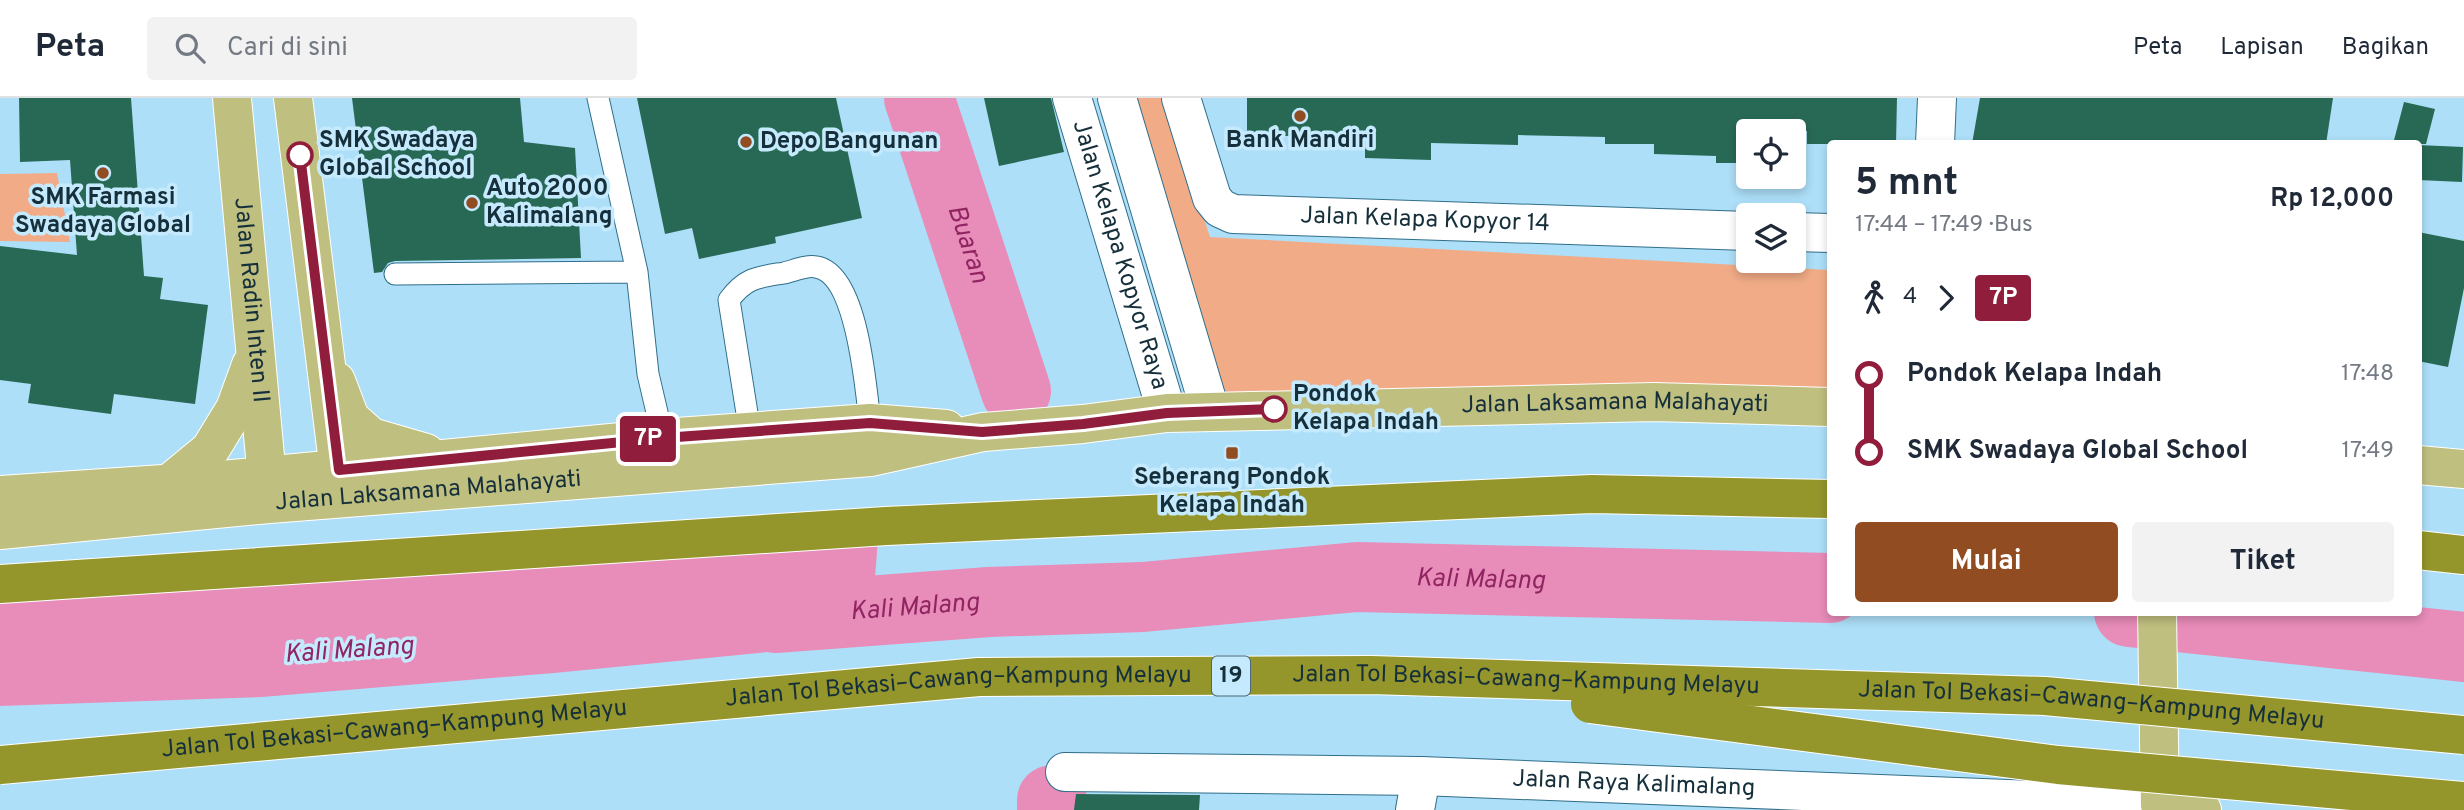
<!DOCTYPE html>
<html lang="id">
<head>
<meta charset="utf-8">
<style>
	:root { --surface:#fff; --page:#f2f2f3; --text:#1f2937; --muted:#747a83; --line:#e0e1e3; --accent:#914c21 }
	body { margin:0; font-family:Overpass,sans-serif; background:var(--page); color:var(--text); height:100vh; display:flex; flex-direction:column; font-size:26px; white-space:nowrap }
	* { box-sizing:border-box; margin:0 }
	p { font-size:23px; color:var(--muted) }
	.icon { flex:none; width:38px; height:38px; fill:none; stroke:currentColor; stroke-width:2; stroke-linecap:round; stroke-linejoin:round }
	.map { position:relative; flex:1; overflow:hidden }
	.side { position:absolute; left:1827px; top:42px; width:595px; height:476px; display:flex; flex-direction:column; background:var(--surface); border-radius:7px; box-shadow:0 4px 10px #0003 }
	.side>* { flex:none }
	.badge { padding:0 14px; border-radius:5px; font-size:24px; line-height:46px }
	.controls { position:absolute; left:1736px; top:21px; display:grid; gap:14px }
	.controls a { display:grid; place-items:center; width:70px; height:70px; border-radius:7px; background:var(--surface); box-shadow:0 4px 10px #0003; font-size:35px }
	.map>.badge { position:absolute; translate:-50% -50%; box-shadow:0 0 0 4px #fff }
	.legs { display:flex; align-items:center; gap:10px; height:77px; padding:0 28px; font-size:23px }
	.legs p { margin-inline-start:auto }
	.headline { display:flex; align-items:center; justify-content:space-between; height:119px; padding:0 28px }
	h1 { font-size:38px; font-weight:700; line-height:52px }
	.primary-button { display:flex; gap:14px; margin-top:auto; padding:14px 28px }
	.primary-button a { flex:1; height:80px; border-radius:7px; background:var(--accent); color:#fff; font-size:28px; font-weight:700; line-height:80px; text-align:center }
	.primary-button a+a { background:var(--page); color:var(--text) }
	ul { padding:0 28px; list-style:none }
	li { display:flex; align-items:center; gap:24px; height:77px; font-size:26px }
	li i { display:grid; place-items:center; width:10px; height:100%; margin:0 9px; background:currentColor }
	li i::after { content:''; width:18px; height:18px; margin:-9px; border:5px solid; border-radius:50%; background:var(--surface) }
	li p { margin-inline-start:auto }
	li:first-child i { background:linear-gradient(#0000 50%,currentColor 0) }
	li:last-child i { background:linear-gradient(currentColor 50%,#0000 0) }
	header { display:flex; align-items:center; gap:42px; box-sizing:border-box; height:98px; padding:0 35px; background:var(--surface); border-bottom:2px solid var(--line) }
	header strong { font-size:33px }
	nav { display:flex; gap:38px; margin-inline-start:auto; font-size:24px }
	.search { width:490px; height:63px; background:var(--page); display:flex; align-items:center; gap:18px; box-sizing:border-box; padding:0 24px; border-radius:7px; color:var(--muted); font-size:26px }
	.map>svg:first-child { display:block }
	.green { fill:#f1ac87 }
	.water { fill:#e88cb9 }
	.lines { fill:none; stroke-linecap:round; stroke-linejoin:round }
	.river { stroke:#e88cb9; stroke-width:70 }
	.building { fill:#286955 }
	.service-casing { stroke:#306e8a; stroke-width:23 }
	.minor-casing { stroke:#306e8a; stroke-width:40 }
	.primary-casing { stroke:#fff; stroke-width:40 }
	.motorway-casing { stroke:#fff; stroke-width:40 }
	.service { stroke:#fff; stroke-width:21 }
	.minor { stroke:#fff; stroke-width:38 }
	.primary { stroke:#bfbf80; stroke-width:38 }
	.motorway { stroke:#94952b; stroke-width:38 }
	.motorway-bridge-casing { stroke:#fff; stroke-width:40; stroke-linecap:butt }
	.motorway-bridge { stroke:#94952b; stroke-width:38 }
	.line-1-casing { stroke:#fff; stroke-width:16 }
	.line-1 { stroke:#901d3c; stroke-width:10 }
	.poi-dot { fill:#914c21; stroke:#c5eafd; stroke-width:2.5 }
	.stop-1-dot { fill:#fff; stroke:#901d3c; stroke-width:3.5 }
	.labels { text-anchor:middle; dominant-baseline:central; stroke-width:7; stroke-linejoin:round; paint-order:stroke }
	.shield { fill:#c5eafd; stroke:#4a6875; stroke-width:2 }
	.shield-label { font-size:23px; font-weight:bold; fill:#16303b }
	.stop-label { font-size:24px; font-weight:bold; fill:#16303b; stroke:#c5eafd; text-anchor:start }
	.poi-label { font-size:24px; font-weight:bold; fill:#16303b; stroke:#c5eafd }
	.street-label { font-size:24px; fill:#16303b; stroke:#c5eafd }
	.water-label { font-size:26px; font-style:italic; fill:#902562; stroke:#c5eafd }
</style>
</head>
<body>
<header>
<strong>Peta</strong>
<div class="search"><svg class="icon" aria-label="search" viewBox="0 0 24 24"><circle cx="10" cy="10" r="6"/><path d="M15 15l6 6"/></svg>Cari di sini</div>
<nav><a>Peta</a><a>Lapisan</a><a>Bagikan</a></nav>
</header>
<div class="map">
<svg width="2464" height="712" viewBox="0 0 2464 712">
	<rect width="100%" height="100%" fill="#addff8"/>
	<path class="green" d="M1117 0H1164L1210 139 1830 172V313L1210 312Z
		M57 75 70 144 0 143V76Z"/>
	<path class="water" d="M879 428 870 544 554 575 262 599 0 608V486Z"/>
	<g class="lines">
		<g class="river">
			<path id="s1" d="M919 0 1016 293"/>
			<path d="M2129 514 2464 549"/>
			<path id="s2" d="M775 520 989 504 1143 499 1357 479 1830 490"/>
			<path d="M1052 702V712"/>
		</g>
	</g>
	<path class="building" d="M19 0H131L144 178 163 180 160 201 208 207 195 306 114 296 111 316 28 305 31 286 0 282V148L77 157 70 62 20 64Z
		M352 0H520L524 44 575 50 581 160 395 163 388 165 382 174 374 175Z
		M637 0H836L862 120 775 139 776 145 699 161 692 130 665 136Z
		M984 0H1051L1064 54 999 68Z
		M1247 0H1897L1896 46H1807V33H1748V65H1716V58L1654 56V46H1605V39L1518 37V47L1431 45V62L1365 60V40L1247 37Z
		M1980 0H2333L2326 46H1972Z
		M2404 4 2435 11 2426 46H2393Z
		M2418 47 2463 49 2462 84 2418 82Z
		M2418 134 2464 143V190L2448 269 2418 263Z
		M1076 696 1200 697 1199 712H1074Z"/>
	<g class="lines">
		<defs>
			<path id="service" d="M598 0 637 174 648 276 663 340
				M395 176 637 174
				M750 334 729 202C746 179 759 179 784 175 793 173 807 167 816 169 858 175 866 292 870 325"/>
			<g id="minor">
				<path id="s3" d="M1072 0 1167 315"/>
				<path d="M1117 0 1210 312"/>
				<path id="s4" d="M1181 0 1212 100 1220 110 1233 116 1748 133"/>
				<path d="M1935 46 1937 0"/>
				<path d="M1794 134 1830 135"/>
				<path id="s5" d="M1065 674 1421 678 2160 707"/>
				<path d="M1415 712 1421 678"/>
			</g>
			<g id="primary">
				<path id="s6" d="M232 0 269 402"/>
				<path d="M293 0 342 397"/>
				<path d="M336 283 350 320 371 339 426 355"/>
				<path d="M2418 367 2464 371"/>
				<path d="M170 385 210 352 235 311 251 267"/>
				<path d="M0 397 222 382 663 340 870 325 946 331"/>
				<path id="s7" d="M0 432 269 406 871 359 983 334 1083 326 1167 315 1654 304 1830 309"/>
				<path d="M2157 514 2160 707 2202 712"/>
			</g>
			<path id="motorway" d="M2418 452 2464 457
				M0 486 886 428 1592 396 1830 401"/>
		</defs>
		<use href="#service" class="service-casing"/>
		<use href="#minor" class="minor-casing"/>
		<use href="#primary" class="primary-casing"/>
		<use href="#motorway" class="motorway-casing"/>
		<use href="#service" class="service"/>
		<use href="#minor" class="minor"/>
		<use href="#primary" class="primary"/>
		<use href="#motorway" class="motorway"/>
		<defs>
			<g id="motorway-bridge">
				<path d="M1590 606 2058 667 2464 703"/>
				<path id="s8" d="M0 667 979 579 1371 577 2045 598 2464 637"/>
			</g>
		</defs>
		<use href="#motorway-bridge" class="motorway-bridge-casing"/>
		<use href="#motorway-bridge" class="motorway-bridge"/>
	</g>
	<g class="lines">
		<defs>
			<path id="line-1" d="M300 57 339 372 663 340 870 325 982 334 1083 326 1167 315 1274 311"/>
		</defs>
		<use href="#line-1" class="line-1-casing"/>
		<use href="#line-1" class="line-1"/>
	</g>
	<g class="poi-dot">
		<circle cx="1300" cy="18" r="7"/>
		<circle cx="746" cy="44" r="7"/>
		<circle cx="103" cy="75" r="7"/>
		<circle cx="472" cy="105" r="7"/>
		<rect x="1225" y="348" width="14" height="14" rx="3.5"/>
	</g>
	<g class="stop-1-dot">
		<circle cx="300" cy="57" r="12"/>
		<circle cx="1274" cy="311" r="12"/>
	</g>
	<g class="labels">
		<rect class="shield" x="1212" y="558.5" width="38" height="39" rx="5"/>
		<g class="shield-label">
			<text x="1231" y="578">19</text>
		</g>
		<g class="stop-label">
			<text x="319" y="43">SMK Swadaya<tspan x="319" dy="28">Global School</tspan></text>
			<text x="1293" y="297">Pondok<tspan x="1293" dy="28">Kelapa Indah</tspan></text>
		</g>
		<g class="poi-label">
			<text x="1300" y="43">Bank Mandiri</text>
			<text x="760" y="44" text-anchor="start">Depo Bangunan</text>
			<text x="486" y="91" text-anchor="start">Auto 2000<tspan x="486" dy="28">Kalimalang</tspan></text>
			<text x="103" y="100">SMK Farmasi<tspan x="103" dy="28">Swadaya Global</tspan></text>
			<text x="1232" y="380">Seberang Pondok<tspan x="1232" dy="28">Kelapa Indah</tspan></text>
		</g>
		<g class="street-label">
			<text stroke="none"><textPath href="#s4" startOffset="324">Jalan Kelapa Kopyor 14</textPath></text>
			<text stroke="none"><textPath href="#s3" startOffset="164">Jalan Kelapa Kopyor Raya</textPath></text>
			<text stroke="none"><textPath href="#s6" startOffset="203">Jalan Radin Inten II</textPath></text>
			<text stroke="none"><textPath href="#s7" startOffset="1622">Jalan Laksamana Malahayati</textPath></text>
			<text stroke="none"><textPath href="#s7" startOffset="430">Jalan Laksamana Malahayati</textPath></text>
			<text stroke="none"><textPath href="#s8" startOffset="1530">Jalan Tol Bekasi–Cawang–Kampung Melayu</textPath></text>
			<text stroke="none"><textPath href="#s8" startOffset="962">Jalan Tol Bekasi–Cawang–Kampung Melayu</textPath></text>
			<text stroke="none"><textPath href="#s8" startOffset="2096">Jalan Tol Bekasi–Cawang–Kampung Melayu</textPath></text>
			<text stroke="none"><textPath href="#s8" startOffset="396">Jalan Tol Bekasi–Cawang–Kampung Melayu</textPath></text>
			<text stroke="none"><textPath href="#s5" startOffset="569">Jalan Raya Kalimalang</textPath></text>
		</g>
		<g class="water-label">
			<text stroke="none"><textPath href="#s1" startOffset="154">Buaran</textPath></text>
			<text stroke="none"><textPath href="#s2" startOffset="707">Kali Malang</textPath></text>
			<text stroke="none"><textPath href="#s2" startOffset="140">Kali Malang</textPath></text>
			<text transform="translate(349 553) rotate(-4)">Kali Malang</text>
		</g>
	</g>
</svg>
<div class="controls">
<a><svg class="icon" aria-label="locate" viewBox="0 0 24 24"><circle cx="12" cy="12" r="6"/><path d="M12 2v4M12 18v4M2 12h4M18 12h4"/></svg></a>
<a><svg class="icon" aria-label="layers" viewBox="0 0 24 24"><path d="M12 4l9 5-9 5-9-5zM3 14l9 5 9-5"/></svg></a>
</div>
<b class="badge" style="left:648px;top:341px;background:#901d3c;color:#fff">7P</b>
<section class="side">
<div class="headline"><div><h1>5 mnt</h1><p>17:44 – 17:49 · Bus</p></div><b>Rp 12,000</b></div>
<div class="legs"><svg class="icon" aria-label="walk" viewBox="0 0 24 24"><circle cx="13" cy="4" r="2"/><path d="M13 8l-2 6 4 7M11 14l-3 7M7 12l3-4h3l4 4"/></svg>4<svg class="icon" aria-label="forward" viewBox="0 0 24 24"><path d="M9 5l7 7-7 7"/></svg><b class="badge" style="background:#901d3c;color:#fff">7P</b></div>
<ul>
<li><i style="color:#901d3c"></i><b>Pondok Kelapa Indah</b><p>17:48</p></li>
<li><i style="color:#901d3c"></i><b>SMK Swadaya Global School</b><p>17:49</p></li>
</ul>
<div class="primary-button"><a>Mulai</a><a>Tiket</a></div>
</section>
</div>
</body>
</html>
